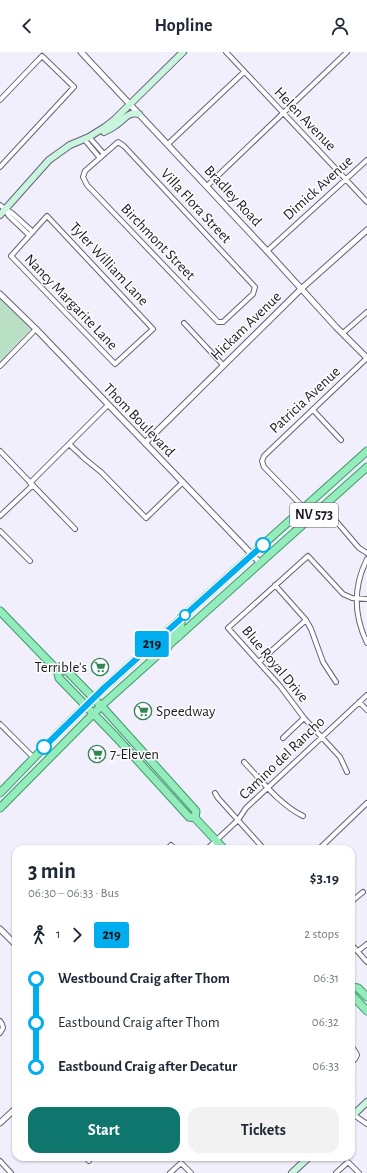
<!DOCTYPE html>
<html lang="en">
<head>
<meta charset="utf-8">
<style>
	:root { --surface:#fff; --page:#f2f2f3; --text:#1f2937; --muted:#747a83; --accent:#0f766e }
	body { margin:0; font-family:"Alegreya Sans",sans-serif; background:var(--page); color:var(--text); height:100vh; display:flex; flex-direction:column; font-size:15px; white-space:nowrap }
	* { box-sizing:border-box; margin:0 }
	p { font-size:13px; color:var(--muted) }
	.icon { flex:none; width:22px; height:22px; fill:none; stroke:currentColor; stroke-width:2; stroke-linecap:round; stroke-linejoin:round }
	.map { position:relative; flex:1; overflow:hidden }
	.details { position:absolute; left:12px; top:793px; width:343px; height:316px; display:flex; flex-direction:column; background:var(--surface); border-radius:12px; box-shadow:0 1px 3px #0004 }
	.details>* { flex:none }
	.badge { padding:0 8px; border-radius:3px; font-size:14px; line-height:26px }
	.map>.badge { position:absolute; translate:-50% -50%; box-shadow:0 0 0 2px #fff }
	.legs { display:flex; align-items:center; gap:6px; height:44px; padding:0 16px; font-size:13px }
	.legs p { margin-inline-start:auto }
	.overview { display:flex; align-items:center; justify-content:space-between; height:68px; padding:0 16px }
	h1 { font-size:22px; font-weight:600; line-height:30px }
	.primary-button { display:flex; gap:8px; margin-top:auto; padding:8px 16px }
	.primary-button a { flex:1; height:46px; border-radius:12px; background:var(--accent); color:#fff; font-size:16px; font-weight:600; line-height:46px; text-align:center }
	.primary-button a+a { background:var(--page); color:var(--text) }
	ul { padding:0 16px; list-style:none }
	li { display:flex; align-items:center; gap:14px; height:44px; font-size:15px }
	li i { display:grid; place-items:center; width:6px; height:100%; margin:0 5px; background:currentColor }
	li i::after { content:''; width:10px; height:10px; margin:-5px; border:3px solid; border-radius:50%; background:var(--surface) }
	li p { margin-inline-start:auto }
	li:first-child i { background:linear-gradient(#0000 50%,currentColor 0) }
	li:last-child i { background:linear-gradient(currentColor 50%,#0000 0) }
	header { display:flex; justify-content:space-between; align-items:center; height:52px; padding:0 16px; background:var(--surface); font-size:18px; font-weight:600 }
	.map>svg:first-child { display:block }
	.green { fill:#b9e0c5 }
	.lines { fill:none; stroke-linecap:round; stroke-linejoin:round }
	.minor-casing { stroke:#64627b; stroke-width:6 }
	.tertiary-casing { stroke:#64627b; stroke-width:7 }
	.secondary-casing { stroke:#64627b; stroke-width:8 }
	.primary-casing { stroke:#3c9969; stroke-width:9 }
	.minor { stroke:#fff; stroke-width:4 }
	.tertiary { stroke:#fff; stroke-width:5 }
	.secondary { stroke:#caf5dd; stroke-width:6 }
	.primary { stroke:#94ebbb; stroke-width:7 }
	.line-1-casing { stroke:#fff; stroke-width:9 }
	.line-1 { stroke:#00adef; stroke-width:6 }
	.stop-1-dot { fill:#fff; stroke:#00adef; stroke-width:2 }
	.labels { text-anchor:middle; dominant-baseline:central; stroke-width:3; stroke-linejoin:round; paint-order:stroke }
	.shield { fill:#fff; stroke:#5f5f66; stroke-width:1 }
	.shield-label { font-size:14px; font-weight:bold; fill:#1b1a24 }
	.street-label { font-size:15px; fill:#1b1a24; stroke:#fff }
	.poi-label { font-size:15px; fill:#1b1a24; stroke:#fff; text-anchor:start }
</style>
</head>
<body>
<header><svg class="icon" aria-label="back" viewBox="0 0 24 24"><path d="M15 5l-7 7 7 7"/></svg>Hopline<svg class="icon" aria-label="person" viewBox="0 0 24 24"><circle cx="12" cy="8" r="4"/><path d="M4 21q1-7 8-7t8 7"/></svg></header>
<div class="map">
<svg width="367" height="1121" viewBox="0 0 367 1121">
	<rect width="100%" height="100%" fill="#f0effb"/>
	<path class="green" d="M0 246 31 277 0 309Z"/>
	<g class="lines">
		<defs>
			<path id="minor" d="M226 0 367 150
				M0 48 42 4 74 35 0 115
				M89 85 104 102
				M84 87 100 106
				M118 90 124 94 255 235 253 242 223 270H218L87 133 83 125 85 119Z
				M168 92 244 20
				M207 134 347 0
				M0 153 5 157 12 161 33 180
				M5 158 9 164 29 183
				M47 164 153 277 115 312 11 204Z
				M267 199 367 108
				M184 271 223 313
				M343 281 367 260
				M0 314 36 277
				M313 358 341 388
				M69 392 85 407 101 420 146 466 183 430
				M0 399 75 477
				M30 431 108 353
				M304 456 264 415 262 409 264 404 367 306
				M0 464 33 433
				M336 469 359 496 367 501
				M0 479 30 509
				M367 507C353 535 354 564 367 591
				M275 533 306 568 311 577 323 610 336 630
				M259 610 306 568
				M359 650 367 658
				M0 672 34 706
				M283 686 304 666
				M244 710C262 729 279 752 303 764
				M347 720 340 705 304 666 280 634 228 576 308 504 343 542 352 546 367 547
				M215 741 218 746 264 797
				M167 797 171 793 175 797
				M207 797 238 768 246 756 367 643
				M319 797 367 751
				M351 850 363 840
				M351 892 367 910
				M358 899 367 892
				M0 969 2 972 3 976 0 981
				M351 994 355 999 357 1003 355 1007 351 1011
				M354 1063 367 1072
				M85 1105 89 1109
				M0 1109 11 1121
				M170 1121 181 1111 191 1121
				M336 1121 348 1110 359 1121"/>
			<path id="tertiary" d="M81 0 267 199 336 275 367 306
				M0 242 36 277 260 511
				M145 391 301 237 367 178
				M0 877 16 893
				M0 1071 16 1056"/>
			<path id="secondary" d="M104 80C108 78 112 76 116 73 124 68 128 59 139 62
				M0 163 49 108 70 93 89 85 105 75 115 67 183 0
				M351 1065 367 1050
				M292 1121 309 1105"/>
			<path id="primary" d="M0 559 57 618 59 626 116 685 189 765 195 766 224 797
				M178 585 176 580 181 573V566
				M168 595 166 589C170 584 174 583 171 576
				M57 618 67 619 106 659 196 759 195 766
				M0 741 55 684 104 636 367 399
				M0 756 101 654 367 415
				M351 935 358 936 367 945
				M351 940V942L367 959"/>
		</defs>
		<use href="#minor" class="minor-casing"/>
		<use href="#tertiary" class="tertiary-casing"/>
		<use href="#secondary" class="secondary-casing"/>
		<use href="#primary" class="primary-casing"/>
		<use href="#minor" class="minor"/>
		<use href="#tertiary" class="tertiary"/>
		<use href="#secondary" class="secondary"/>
		<use href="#primary" class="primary"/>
	</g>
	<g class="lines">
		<defs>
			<path id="line-1" d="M44 695 104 636 263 493"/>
		</defs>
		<use href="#line-1" class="line-1-casing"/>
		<use href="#line-1" class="line-1"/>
	</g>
	<defs>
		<symbol id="supermarket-ring" viewBox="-11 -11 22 22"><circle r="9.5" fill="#fff" stroke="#348556" stroke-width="1.5"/><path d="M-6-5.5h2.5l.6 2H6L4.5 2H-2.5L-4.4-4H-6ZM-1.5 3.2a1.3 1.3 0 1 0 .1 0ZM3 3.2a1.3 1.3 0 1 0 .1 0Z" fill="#348556"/></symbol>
	</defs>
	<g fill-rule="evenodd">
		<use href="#supermarket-ring" x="90" y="605" width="20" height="20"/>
		<use href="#supermarket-ring" x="133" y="649" width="20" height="20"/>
		<use href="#supermarket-ring" x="87" y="692" width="20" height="20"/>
	</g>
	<g class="stop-1-dot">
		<circle cx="263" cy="493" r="7"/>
		<circle cx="185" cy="563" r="5"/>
		<circle cx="44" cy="695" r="7"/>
	</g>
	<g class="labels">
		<rect class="shield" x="290" y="451" width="48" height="24" rx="3"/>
		<g class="shield-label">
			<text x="314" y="463">NV 573</text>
		</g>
		<g class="street-label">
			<text transform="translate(305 67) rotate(46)">Helen Avenue</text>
			<text transform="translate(318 136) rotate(-42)">Dimick Avenue</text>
			<text transform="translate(233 144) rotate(47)">Bradley Road</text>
			<text transform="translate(196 154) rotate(47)">Villa Flora Street</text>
			<text transform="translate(158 190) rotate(46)">Birchmont Street</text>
			<text transform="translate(109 212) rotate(47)">Tyler William Lane</text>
			<text transform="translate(71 250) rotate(46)">Nancy Margarite Lane</text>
			<text transform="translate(246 274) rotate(-44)">Hickam Avenue</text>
			<text transform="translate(305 348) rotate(-43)">Patricia Avenue</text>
			<text transform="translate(139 368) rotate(46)">Thom Boulevard</text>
			<text transform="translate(275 612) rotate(50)">Blue Royal Drive</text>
			<text transform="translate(282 706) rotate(-44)">Camino del Rancho</text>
		</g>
		<g class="poi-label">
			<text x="87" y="615" text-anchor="end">Terrible's</text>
			<text x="156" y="659">Speedway</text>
			<text x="110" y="702">7-Eleven</text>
		</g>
	</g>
</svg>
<b class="badge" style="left:152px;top:592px;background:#00adef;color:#111">219</b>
<section class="details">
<div class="overview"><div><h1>3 min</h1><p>06:30 – 06:33 · Bus</p></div><b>$3.19</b></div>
<div class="legs"><svg class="icon" aria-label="walk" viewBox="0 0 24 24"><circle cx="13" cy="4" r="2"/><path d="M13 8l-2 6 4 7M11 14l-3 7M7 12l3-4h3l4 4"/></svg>1<svg class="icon" aria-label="forward" viewBox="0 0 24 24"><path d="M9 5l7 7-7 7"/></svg><b class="badge" style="background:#00adef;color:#111">219</b><p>2 stops</p></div>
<ul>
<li><i style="color:#00adef"></i><b>Westbound Craig after Thom</b><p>06:31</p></li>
<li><i style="color:#00adef"></i><span>Eastbound Craig after Thom</span><p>06:32</p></li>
<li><i style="color:#00adef"></i><b>Eastbound Craig after Decatur</b><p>06:33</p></li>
</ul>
<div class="primary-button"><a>Start</a><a>Tickets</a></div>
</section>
</div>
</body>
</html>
